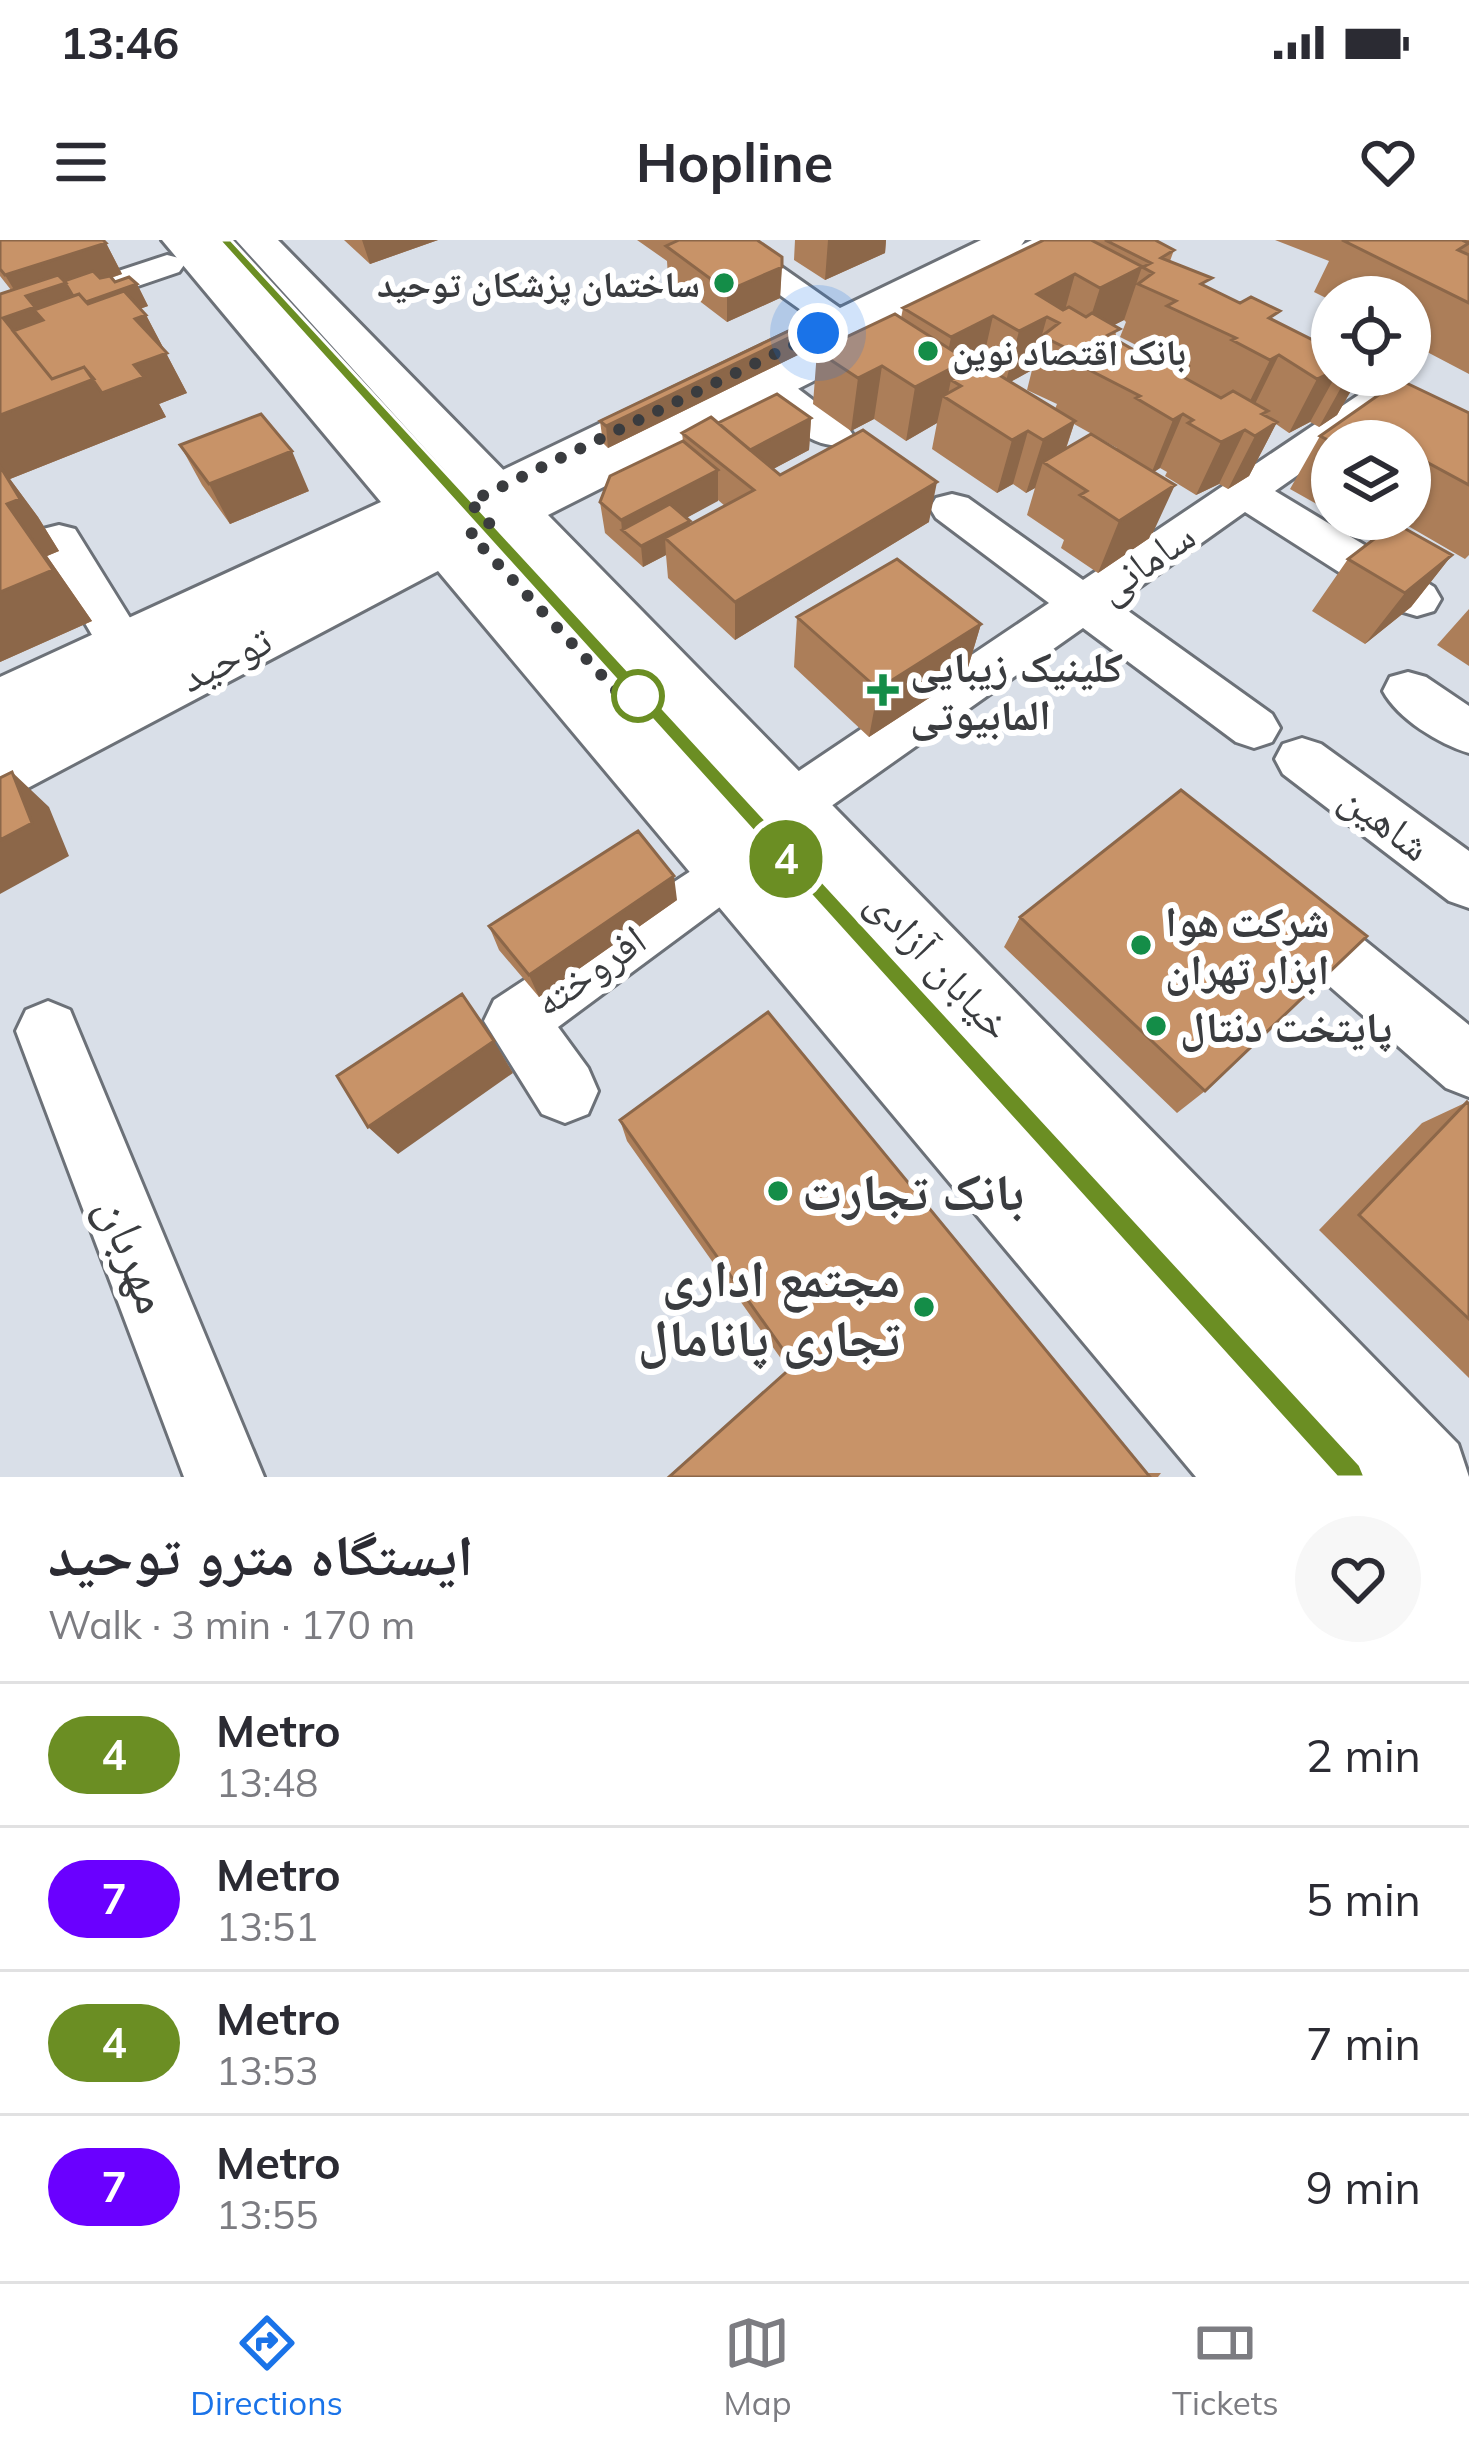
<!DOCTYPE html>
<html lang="en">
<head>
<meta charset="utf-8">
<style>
	:root { --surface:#fff; --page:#f7f7f7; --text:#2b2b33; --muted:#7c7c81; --line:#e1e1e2; --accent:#1a73e8 }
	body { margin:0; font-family:Mulish,"Noto Naskh Arabic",sans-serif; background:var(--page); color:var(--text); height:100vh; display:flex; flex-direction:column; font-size:45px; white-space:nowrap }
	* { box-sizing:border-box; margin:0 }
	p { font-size:39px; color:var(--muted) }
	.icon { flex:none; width:66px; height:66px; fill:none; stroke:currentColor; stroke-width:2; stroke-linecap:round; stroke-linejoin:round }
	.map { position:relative; height:1237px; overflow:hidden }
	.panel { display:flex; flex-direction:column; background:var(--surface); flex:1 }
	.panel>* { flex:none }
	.badge { padding:0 24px; border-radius:39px; font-size:42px; line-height:78px }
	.buttons { position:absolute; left:1311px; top:36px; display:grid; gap:24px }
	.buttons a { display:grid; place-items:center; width:120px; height:120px; border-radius:50%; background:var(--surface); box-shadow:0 3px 9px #0004; font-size:60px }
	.you { position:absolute; width:60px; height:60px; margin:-30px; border:9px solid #fff; border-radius:50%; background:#1a73e8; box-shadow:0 0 0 18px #1a73e833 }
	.map>.badge { position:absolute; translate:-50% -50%; box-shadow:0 0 0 6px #fff }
	.round { display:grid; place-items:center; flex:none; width:126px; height:126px; border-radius:63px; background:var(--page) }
	.headline { display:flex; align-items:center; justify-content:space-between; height:204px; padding:0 48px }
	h1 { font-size:57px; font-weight:700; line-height:90px }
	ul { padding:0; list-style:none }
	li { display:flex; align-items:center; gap:36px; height:144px; padding:0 48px; border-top:3px solid var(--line) }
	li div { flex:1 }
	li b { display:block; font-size:45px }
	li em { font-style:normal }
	li .badge { min-width:132px; font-weight:700; text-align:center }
	.status { display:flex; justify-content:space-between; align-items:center; height:84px; padding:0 60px; background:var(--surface); direction:ltr }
	.status svg { height:33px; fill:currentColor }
	header { display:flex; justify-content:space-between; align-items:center; height:156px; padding:0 48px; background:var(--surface); font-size:54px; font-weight:700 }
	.tabs { display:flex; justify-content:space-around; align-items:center; height:168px; border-top:3px solid var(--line); background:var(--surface); font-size:33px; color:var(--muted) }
	.tabs a { display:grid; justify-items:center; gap:6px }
	.tabs .selected { color:var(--accent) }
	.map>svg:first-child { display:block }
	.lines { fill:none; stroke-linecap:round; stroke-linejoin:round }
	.minor-casing { stroke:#6c7178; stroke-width:6 }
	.major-casing { stroke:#6c7178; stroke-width:6 }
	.minor { fill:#fff; fill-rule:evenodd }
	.major { fill:#fff; fill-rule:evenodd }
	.wall { fill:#ac7e59; fill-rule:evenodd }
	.shaded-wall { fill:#8c6749 }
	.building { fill:#c89368; stroke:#8c6749; stroke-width:3 }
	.line { fill:#6b8e23; stroke:#fff; stroke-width:3 }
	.walk { stroke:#3a3c3f; stroke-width:12; stroke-dasharray:0 21.6 }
	.poi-dot { fill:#148d48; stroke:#fff; stroke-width:4.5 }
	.stop-dot { fill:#fff; stroke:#6b8e23; stroke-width:6 }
	.labels { text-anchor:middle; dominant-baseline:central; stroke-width:12; stroke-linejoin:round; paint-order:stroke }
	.far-poi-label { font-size:36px; font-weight:bold; fill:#3a3c3f; stroke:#fff; text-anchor:end }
	.street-label { font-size:42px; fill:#3a3c3f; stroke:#fff }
	.poi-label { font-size:42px; font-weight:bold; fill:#3a3c3f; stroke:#fff; text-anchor:start }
	.near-poi-label { font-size:51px; font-weight:bold; fill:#3a3c3f; stroke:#fff; text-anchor:start }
	.near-street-label { font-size:51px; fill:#3a3c3f; stroke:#fff }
</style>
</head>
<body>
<div class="status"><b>13:46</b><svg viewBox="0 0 49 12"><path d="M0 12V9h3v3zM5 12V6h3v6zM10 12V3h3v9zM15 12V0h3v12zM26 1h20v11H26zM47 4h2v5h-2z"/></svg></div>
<header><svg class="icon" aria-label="menu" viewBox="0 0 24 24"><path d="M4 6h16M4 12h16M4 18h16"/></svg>Hopline<svg class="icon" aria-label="heart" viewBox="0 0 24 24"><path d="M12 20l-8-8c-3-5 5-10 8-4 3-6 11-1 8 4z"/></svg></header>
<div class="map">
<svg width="1469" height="1237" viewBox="0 0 1469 1237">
	<rect width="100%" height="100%" fill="#d9dfe8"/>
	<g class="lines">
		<defs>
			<path id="minor" d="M189 0H225L455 253 815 80 703 0H743L840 68 981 0H1025L1020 7 764 136 784 138 847 186 853 195 847 204C811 213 782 175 756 154L750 146 754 141 480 278 1364 1209 1376 1237H1283L755 641 558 787 588 828 598 851 588 874 565 883 542 874 484 781 494 760 726 608 445 296 0 515V472L111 418 105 417 36 300 43 289 59 285 75 289 145 402 420 269Z
				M167 15 179 18 184 25 179 32 0 93V70Z
				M1380 146 1394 150 1400 158C1387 176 1354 201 1332 201V211L1275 251 1434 347 1441 359 1434 371 1417 376 1400 371 1245 272 1117 363 1272 474 1280 488 1272 502 1254 508 1236 502 1083 388 810 581 791 588 772 581 763 565 772 549 1049 363 936 278 930 268 936 258 952 254 968 258 1083 340 1366 150Z
				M1408 432 1426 437 1469 466V513C1439 504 1398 479 1383 451L1390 437Z
				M1302 498 1321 504 1469 611V668L1449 661 1283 534 1275 519 1283 504Z
				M1284 644 1305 652 1469 785V857L1446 848 1263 688 1255 670 1263 652Z
				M48 761 70 770 264 1237H184L16 791 26 770Z"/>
			<path id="major" d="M162 0H203L422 243 448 234 236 0H278L520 247 1032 0H1083L1077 8 548 275 1458 1204 1469 1237H1362L505 297 482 309 1289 1204 1302 1237H1196L438 331 22 551 0 558V504L412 300 405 292 0 486V437L381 262ZM471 259 478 267 455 279 448 271Z"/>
		</defs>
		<use href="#minor" class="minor-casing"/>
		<use href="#major" class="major-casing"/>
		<use href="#minor" class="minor"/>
		<use href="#major" class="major"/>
	</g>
	<path class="wall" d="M0 0 106 3 122 34 111 38 115 42 137 44 148 66 140 69 146 75 187 153 159 164 166 177 10 239 38 277 59 311 47 316 92 381 0 422 11 50 0 36Z
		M344 0H438L370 24Z
		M637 0H757L782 17 780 58 727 82 668 37 667 21Z
		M795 0H886L885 13 825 40 794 20Z
		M1044 0H1155L1174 10 1170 21 1208 48 1275 81 1332 135H1360L1337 175 1319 187 1310 182 1289 193 1276 184 1249 236 1228 249 1219 244 1196 255 1165 236 1167 232 1160 228 1154 232 1151 297 1098 333 1061 308 1064 300 1027 275 1035 248 1026 253 1013 244 997 253 932 209 937 183 906 201 874 179 851 191 813 164 817 111 901 78 903 68ZM1124 80 1126 82 1120 97 1150 112 1149 116 1146 117 1117 100 1114 85ZM1032 130 1027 150 1057 164 1055 169 1010 142ZM1074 184 1117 208 1116 209H1066Z
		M1275 0H1469V134L1410 103V57H1332V61L1314 52 1329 21Z
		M803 91 802 113 608 208 603 203 600 181Z
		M1469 173V315L1465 319 1396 279H1410V201H1332V269L1329 271 1290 249 1320 196Z
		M811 178 809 210 773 229 780 235 929 282 735 400 668 338 666 315 643 327 605 293 600 262 683 201 682 193ZM718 260 725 266 690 285 686 278Z
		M180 205 309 251 230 284 202 245Z
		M1452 315 1411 367 1365 404 1312 371 1348 319Z
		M1469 369V426L1437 405Z
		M797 377 981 384 966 434 869 497 794 427Z
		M677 660 539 757 499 710 489 686Z
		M1020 677 1205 851 1177 873 1004 707Z
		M1467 862 1469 864V1138L1319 990 1422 883Z
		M620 880 1147 1233H1161L1158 1237H669L789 1130 627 901Z"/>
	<path class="shaded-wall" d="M362 0H438L370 24Z
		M828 0H886L885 13 825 40Z
		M106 3 122 34 70 51 137 44 148 66 90 86 42 130 3 78 24 66 5 35Z
		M782 27 780 58 727 82V51Z
		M1142 27 1124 80 1083 101 1100 48Z
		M1075 34 1060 88 1059 83 1047 77 1032 130 1005 145 1019 91 1037 54Z
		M146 75 187 153 159 164 166 177 10 239 38 277 59 311 47 316 92 381 0 422V352L7 264 0 243V175L134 125 135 79Z
		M993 76 981 129 951 140 947 159 943 156 937 183 906 201 915 147 944 132 951 97Z
		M803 91 802 113 608 208 606 186Z
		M1279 115 1253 168 1244 173 1270 120Z
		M882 126 874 179 851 191 858 138Z
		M1332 132V135H1336L1310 182 1289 193 1317 139Z
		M1348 135H1360L1337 175 1319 187Z
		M1183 174 1160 228 1151 234 1173 180Z
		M811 178 809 210 745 244V212Z
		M1075 181 1058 231 1043 222 1035 248 1026 253 1043 200Z
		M1277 182 1249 236 1228 249 1255 196Z
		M1245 190 1219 244 1196 255 1221 202Z
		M1028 191 1013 244 997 253 1012 200Z
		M292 211 309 251 230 284 209 244Z
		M718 230V261L638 304 622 290 621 280Z
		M937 242 929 282 735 400V362Z
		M1175 245 1151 297 1098 333 1119 281Z
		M690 281 691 303 665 298 666 315 643 327 641 306Z
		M1452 315 1411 367 1365 404 1405 353Z
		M981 384 966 434 869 497 878 449Z
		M12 532 49 567 69 616 0 654V600Z
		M674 636 677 660 539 757 529 735Z
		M494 801 513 833 398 914 368 887Z"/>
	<path class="building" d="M0 0H103L106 3 5 35 0 29Z
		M679 0H757L782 17V27L727 51 666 6Z
		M1044 0H1091L1143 27 1151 23 1105 0H1155L1174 10 1161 18 1212 38 1201 44 1240 63 1251 57 1280 71 1269 78 1313 100 1324 94 1332 98V132L1317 139 1279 115 1270 120 1232 100 1236 98 1167 66 1176 61 1138 44 1153 33 1142 27 1100 48 1075 34 1037 54 1063 70 1069 67 1086 77 1092 73 1120 89 1108 95 1146 117 1159 110 1188 126 1176 133 1221 158 1233 151 1268 171 1262 174 1277 182 1255 196 1245 190 1221 202 1188 183 1193 180 1183 174 1173 180 1136 158 1140 156 1070 120 1080 115 1042 96 1059 83 1047 77 1019 91 993 76 951 97 903 68Z
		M1342 0H1462L1469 3 1458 10 1469 15V63Z
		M93 31 100 38 110 36 115 42 129 37 137 44 86 62 79 54 73 56 64 41Z
		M58 35 66 43 26 56 35 67 3 78 52 139 84 127 94 139 0 175V54Z
		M124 51 146 75 135 79 167 113 134 125 144 137 102 153 84 127 52 139 13 91 43 80 34 70 79 54 88 64Z
		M895 74 967 120 915 147 882 126 858 138 817 111Z
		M797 87 803 91 606 186 600 181Z
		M981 124 1075 181 1043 200 1028 191 1012 200 943 156 961 146 951 140Z
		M1400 140 1469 173V245L1410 213V201L1332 202 1320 196Z
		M777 154 811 178 750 210 718 183Z
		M261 174 292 211 209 244 180 205Z
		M711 177 780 235 863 190 937 242 735 362 665 298 754 250 682 193Z
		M1091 194 1175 245 1119 281 1080 255 1087 251 1043 222Z
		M683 201 718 230 621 280 600 262 610 236Z
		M0 226 20 259 7 264 53 330 0 352Z
		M670 264 690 281 641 306 622 290Z
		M1395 283 1452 315 1405 353 1348 319Z
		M897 319 981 384 878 449 797 377Z
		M12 532 32 583 0 600V538Z
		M1181 550 1367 696 1205 851 1020 677Z
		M638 591 674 636 529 735 489 686Z
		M462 754 494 801 368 887 337 836Z
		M768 772 1150 1237H669L794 1125 620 880Z
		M1467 862 1469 864V1079L1359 975Z"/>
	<path class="line" d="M219 0H231L1360 1225 1365 1237H1337Z"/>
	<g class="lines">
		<path class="walk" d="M638 456 635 471 470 294 490 284 470 262 818 93"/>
	</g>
	<g class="poi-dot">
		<circle cx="724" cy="43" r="12"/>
		<circle cx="928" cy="111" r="12"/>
		<path d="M877 432h12v12h12v12h-12v12h-12v-12h-12v-12h12z"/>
		<circle cx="1141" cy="705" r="12"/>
		<circle cx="1156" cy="786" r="12"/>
		<circle cx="778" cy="951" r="12"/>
		<circle cx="924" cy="1067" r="12"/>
	</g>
	<circle class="stop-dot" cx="638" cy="456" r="24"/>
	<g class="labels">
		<g class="far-poi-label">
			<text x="700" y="43">ساختمان پزشکان توحید</text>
			<text x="952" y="111" text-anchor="start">بانک اقتصاد نوین</text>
		</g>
		<g class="street-label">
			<text transform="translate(1145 321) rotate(-35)">سامانی</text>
			<text transform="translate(225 418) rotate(-27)">توحید</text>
			<text transform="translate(1386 581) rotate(37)">شاهین</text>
			<text transform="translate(940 723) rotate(47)">خیابان آزادی</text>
			<text transform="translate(589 730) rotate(-35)">افروخته</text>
		</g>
		<g class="poi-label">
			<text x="910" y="426">کلینیک زیبایی<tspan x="910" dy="48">المابیوتی</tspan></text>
			<text x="1165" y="681">شرکت هوا<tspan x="1165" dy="48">ابزار تهران</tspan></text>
			<text x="1180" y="786">پایتخت دنتال</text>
		</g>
		<g class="near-poi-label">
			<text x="802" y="951">بانک تجارت</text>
			<text x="900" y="1038" text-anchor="end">مجتمع اداری<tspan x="900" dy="59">تجاری پانامال</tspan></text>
		</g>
		<g class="near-street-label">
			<text transform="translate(136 1014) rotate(69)">مهربان</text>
		</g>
	</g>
</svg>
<div class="buttons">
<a><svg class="icon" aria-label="locate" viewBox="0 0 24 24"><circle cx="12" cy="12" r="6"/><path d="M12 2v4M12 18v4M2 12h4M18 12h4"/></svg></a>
<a><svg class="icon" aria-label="layers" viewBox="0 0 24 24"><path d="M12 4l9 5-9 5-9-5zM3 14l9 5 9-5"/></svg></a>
</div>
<div class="you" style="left:818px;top:93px"></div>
<b class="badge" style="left:786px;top:619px;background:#6b8e23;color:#fff">4</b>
</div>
<section class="panel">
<div class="headline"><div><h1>ایستگاه مترو توحید</h1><p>Walk · 3 min · 170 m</p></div><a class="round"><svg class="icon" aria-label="heart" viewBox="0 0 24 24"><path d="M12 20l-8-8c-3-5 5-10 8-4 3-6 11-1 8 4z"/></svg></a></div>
<ul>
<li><span class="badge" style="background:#6b8e23;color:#fff">4</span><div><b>Metro</b><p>13:48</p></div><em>2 min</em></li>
<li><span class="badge" style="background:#6a00ff;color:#fff">7</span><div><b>Metro</b><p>13:51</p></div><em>5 min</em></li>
<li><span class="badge" style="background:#6b8e23;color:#fff">4</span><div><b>Metro</b><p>13:53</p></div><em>7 min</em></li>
<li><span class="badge" style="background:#6a00ff;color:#fff">7</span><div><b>Metro</b><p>13:55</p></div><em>9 min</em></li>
</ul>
</section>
<nav class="tabs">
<a class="selected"><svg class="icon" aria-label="directions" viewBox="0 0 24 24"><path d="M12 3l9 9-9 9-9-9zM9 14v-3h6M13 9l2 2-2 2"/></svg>Directions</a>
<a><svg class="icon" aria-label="map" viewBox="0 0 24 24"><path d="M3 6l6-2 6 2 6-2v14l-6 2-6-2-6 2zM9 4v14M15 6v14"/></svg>Map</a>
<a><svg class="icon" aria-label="tickets" viewBox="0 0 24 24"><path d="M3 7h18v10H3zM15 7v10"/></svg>Tickets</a>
</nav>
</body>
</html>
